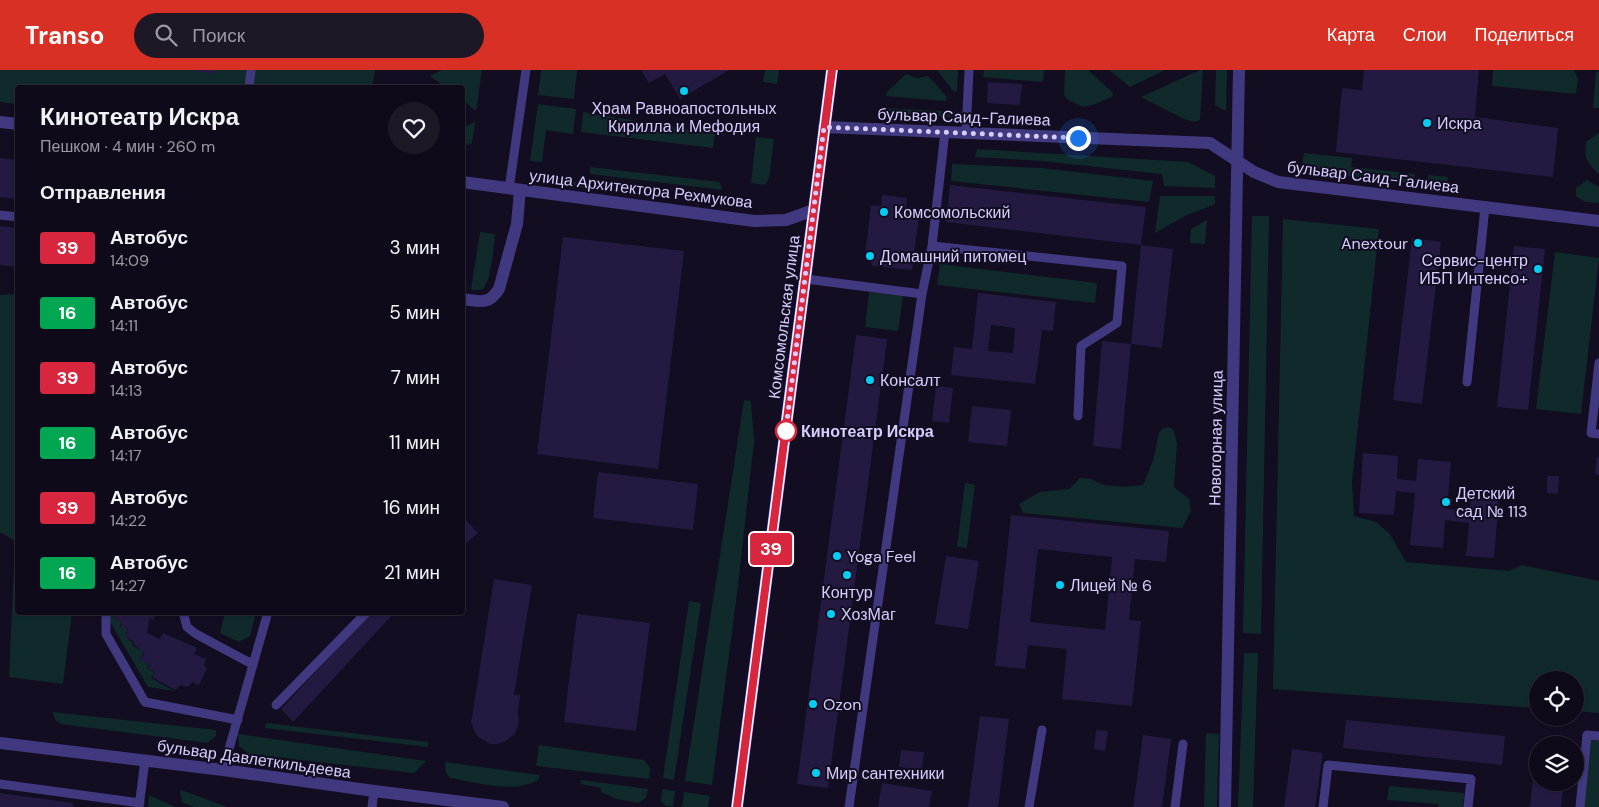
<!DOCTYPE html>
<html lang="ru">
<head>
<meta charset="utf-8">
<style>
	:root { --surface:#0e0a19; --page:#1c1826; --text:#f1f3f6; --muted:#9b9aa2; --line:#2e2b38; --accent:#d93025 }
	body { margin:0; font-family:"DM Sans",sans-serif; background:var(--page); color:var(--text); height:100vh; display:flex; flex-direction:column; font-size:19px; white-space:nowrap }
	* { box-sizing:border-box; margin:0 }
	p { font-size:16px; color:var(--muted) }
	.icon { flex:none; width:28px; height:28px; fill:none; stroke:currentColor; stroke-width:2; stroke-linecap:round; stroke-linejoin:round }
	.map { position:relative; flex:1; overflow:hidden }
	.sheet { position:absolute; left:15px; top:15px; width:450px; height:530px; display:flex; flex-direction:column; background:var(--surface); border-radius:5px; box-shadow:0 1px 4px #0004,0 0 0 1px var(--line) }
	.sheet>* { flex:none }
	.badge { padding:0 10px; border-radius:4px; font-size:18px; line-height:32px }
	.tools { position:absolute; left:1529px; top:601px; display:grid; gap:10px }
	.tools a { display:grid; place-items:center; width:55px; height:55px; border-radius:50%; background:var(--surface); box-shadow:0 1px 4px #0004,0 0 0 1px var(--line); font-size:25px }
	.you { position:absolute; width:25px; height:25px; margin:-12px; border:4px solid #fff; border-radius:50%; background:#1a73e8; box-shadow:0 0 0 8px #1a73e833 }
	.map>.badge { position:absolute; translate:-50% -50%; box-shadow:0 0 0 2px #fff }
	h2 { padding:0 25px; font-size:19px; line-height:45px }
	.round { display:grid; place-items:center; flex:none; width:52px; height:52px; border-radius:26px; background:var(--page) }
	.headline { display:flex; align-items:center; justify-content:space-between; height:85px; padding:0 25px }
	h1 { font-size:24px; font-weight:800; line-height:38px }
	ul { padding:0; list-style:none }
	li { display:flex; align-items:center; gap:15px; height:65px; padding:0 25px }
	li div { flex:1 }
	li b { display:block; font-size:19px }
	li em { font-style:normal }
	li .badge { min-width:55px; font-weight:700; text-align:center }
	header { display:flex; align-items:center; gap:30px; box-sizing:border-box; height:70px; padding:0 25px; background:var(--accent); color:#fff }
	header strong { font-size:24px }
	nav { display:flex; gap:28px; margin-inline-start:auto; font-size:18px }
	.search { width:350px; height:45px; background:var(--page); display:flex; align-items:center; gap:12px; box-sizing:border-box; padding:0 18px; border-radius:28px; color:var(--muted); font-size:19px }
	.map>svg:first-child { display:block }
	.green { fill:#102a2b }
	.building { fill:#241a41; fill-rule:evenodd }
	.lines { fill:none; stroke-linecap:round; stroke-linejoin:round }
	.lane { stroke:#40397f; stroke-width:9 }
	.street { stroke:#40397f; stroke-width:12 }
	.secondary { stroke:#7466fd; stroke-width:12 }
	.line-casing { stroke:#fff; stroke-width:11 }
	.line { stroke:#d7263d; stroke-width:8 }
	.walk { stroke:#d6cefe; stroke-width:5; stroke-dasharray:0 9 }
	.poi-dot { fill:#04cdf4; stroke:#120d21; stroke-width:2 }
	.stop-dot { fill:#fff; stroke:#d7263d; stroke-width:2.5 }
	.labels { text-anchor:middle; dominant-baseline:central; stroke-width:4; stroke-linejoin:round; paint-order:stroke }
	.poi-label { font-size:16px; fill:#d6cefe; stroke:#120d21; text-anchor:start }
	.street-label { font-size:16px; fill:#d6cefe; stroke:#120d21 }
	.stop-label { font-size:16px; font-weight:bold; fill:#d6cefe; stroke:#120d21; text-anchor:start }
</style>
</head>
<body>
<header>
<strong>Transo</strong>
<div class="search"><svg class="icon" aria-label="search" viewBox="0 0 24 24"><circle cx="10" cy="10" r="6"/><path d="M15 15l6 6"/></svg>Поиск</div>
<nav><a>Карта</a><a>Слои</a><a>Поделиться</a></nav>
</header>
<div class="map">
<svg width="1599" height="737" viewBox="0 0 1599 737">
	<rect width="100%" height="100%" fill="#120d21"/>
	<path class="green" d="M0 0H375L372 17 18 18 17 34 0 32Z
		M442 0H482L476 41 463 30 462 18 445 17 430 6Z
		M541 0H577L574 29 538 25Z
		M765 0H779L777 14 763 12Z
		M937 0H958L957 21 954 22Z
		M984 0H1044L1043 12 983 7Z
		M1065 0H1088L1113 23 1112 27 1092 35 1083 37 1068 30 1064 25Z
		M1109 0H1165L1130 17Z
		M1200 0H1203L1200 50 1194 52 1184 49 1141 27Z
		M1216 0H1227L1226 41 1215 35Z
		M1493 0H1574L1578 9 1576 24 1492 16Z
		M1599 1V38H1593L1596 2Z
		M906 4 917 8 928 6 947 27 946 31 886 26 887 22Z
		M538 34 576 39 573 64 546 60 542 92 530 91Z
		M881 38 962 42 959 46 955 47 880 44Z
		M583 42 715 64 713 78 581 62Z
		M475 52 472 73 467 75 463 68V58Z
		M1599 63V104C1587 93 1584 89 1586 72Z
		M756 67 774 69 769 108 765 115 751 113Z
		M977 79 1188 92 1215 106V118L1164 116 1162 104 1042 91 975 87Z
		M1304 83 1352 88 1351 97 1415 104 1414 113 1301 101Z
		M952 94 1041 98 1153 111 1149 132 951 111Z
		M590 97 720 112 722 120 590 104Z
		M1428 105 1448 107 1447 114 1444 116 1428 114Z
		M561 110 598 115V120L562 115Z
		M1587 110 1599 117V133L1585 132 1576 126V118Z
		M1160 126H1215V134L1185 146 1155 163Z
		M1252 146H1269L1261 564 1243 563Z
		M1283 149 1379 159 1352 412 1354 446 1376 452 1390 464 1406 492 1509 501 1522 495 1599 511V643L1575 641V610H1538L1537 638 1273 619Z
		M1207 150 1205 174 1190 173 1191 159Z
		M480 162 495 164C494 175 491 208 485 216 482 221 476 220 471 220Z
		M1555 182 1599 188 1581 344 1536 339Z
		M940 194 1097 213 1095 233 937 215Z
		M869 222 903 226 898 261 865 257Z
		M17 224 18 542 72 543 63 614 9 607 15 471 0 462V225Z
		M744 330 751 331 754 372 738 516 712 715 685 711Z
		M1168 357 1173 359 1177 373 1174 417 1189 429 1191 441 1182 458 1023 443 1019 434 1040 422 1069 419 1080 408 1091 409 1103 415 1125 417 1143 415 1153 391 1159 363 1162 359Z
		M965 413 975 415 967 478 957 477Z
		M689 531 701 533 674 710 663 708Z
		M111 543H116L115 550 121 551 120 557 127 558 126 567 132 572 134 577 144 581 140 590 149 595 147 598 154 602 151 608 174 621 148 617 110 552Z
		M225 543H256L250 566 239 572 220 563Z
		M1244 583H1258L1253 737H1238Z
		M52 642 216 660V666L207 673 61 654 56 651Z
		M266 653 428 672V677L265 658Z
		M1206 663 1219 664 1217 737H1204Z
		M238 664 426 691 414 703 249 684 239 676Z
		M1590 670 1599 671V737H1583Z
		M539 675 644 690 650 698 649 709 536 696Z
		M445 692 539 705V709C516 725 476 712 450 708L446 703Z
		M581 710 648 719 646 728 638 733 617 729 601 722V718L581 714Z
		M1389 716 1464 723 1463 737H1438V734L1387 730Z
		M662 719 675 721 673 737 666 736 661 731Z
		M181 720 228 737H194L182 732 180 722Z
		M684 722 710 726 708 737H682Z
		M149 725 175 737H148Z"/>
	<path class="building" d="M192 0H214V4L192 1Z
		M641 0H729L680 29 665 4 649 13Z
		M1364 0H1479L1475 47 1558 58 1553 107 1336 82 1342 18 1362 20Z
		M988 12 1022 14 1020 35 987 33Z
		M0 88 18 90V129L0 127Z
		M950 115 1146 137 1141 175 946 152Z
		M882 125 907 128 906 137 920 138 912 200 873 196 865 186 871 135 881 136Z
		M0 156 18 158V197L0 195Z
		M563 167 684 181 658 399 537 384Z
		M1412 168 1441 172 1422 334 1393 330Z
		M1141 175 1173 179 1162 278 1131 274Z
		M1514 176 1545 179 1528 340 1497 337Z
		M978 223 1056 232 1053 261 1042 260 1035 314 951 305 954 277 972 279ZM991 255 1015 258 1013 283 988 281Z
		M856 265 887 269 828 718 797 714Z
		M1102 271 1131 274 1121 379 1093 376Z
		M936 316 953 318 949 353 932 351Z
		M972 336 1011 340 1007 376 968 372Z
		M1363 383 1398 386 1397 409 1416 411 1418 389 1451 392 1447 439 1470 441 1471 424 1499 426 1494 488 1466 486 1469 453 1445 450 1443 478 1410 475 1415 423 1396 421 1394 445 1359 443Z
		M1597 387 1599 388V405L1595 404Z
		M598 402 698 414 693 460 593 448Z
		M1547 406H1559L1558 424 1547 423Z
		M1011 445 1169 461 1166 492 1135 489 1129 550 1141 551 1132 636 1062 629 1067 579 1028 575 1025 599 995 596ZM1038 479 1112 487 1105 560 1030 552Z
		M465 449 478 463 462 477V451Z
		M946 486 979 491 968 559 935 554Z
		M494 509 532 515 514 625H520L518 642 519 652 515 664 504 672 497 674H490L477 666 471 653Z
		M117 542H155L154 550 149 549 147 563 160 569 163 563 197 578 194 584 206 589 204 596 207 598 199 615 192 612 188 617 181 615 175 620 152 607 155 602 148 598 150 595 140 590 145 582 135 576 133 571 126 567 128 558 121 557V551L115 550Z
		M372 542H395L293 652 281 639Z
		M577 544 650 553 636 661 564 652Z
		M980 646 1009 649 998 737H968Z
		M1346 650 1505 666 1502 695 1343 678Z
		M1096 660 1108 661 1105 681 1094 679Z
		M1143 665 1171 669 1162 737H1133Z
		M1292 679 1323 683 1315 737H1284Z
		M901 680 924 682 922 699 899 697Z
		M1536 682H1538V712H1564L1561 737H1530Z
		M882 713 932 721 929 737H878Z
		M0 723 73 733V737H0Z"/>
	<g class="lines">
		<path class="lane" d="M249 18 251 0
			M966 63 969 0
			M509 119 526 0
			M0 145 18 147
			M932 176 1122 196 1117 253 1081 276 1078 346
			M806 209 922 224 932 176 945 62
			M1599 293 1591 363 1599 364
			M1467 312 1485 137
			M106 542V564L145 632 238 650
			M183 542 187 557 196 564 252 594
			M276 635 367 542
			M223 700 268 542
			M0 714 140 733
			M139 737 145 690
			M372 737 374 721
			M849 737 922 224
			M1029 737 1042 660
			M1175 737 1183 674
			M1323 737 1328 695 1471 709 1468 737
			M1580 737 1587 665 1599 666"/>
		<path class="street" d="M0 52 18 54
			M824 57 1210 73 1254 102 1278 112 1599 151
			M462 112 754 151 786 150 814 140
			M462 229C480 231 488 236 499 219L517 154 520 120
			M0 673 223 700 374 721 503 737
			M1225 737 1239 0"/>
		<path class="secondary" d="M737 737 832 0"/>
	</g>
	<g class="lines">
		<defs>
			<path id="line" d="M737 737 832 0"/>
		</defs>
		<use href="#line" class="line-casing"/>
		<use href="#line" class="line"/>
		<path class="walk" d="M786 361 785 367 824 57 1078 68"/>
	</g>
	<g class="poi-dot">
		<circle cx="684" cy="21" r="5"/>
		<circle cx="1427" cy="53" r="5"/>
		<circle cx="884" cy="142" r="5"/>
		<circle cx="1418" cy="173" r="5"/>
		<circle cx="870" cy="186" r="5"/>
		<circle cx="1538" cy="199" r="5"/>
		<circle cx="870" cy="310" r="5"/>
		<circle cx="1446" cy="432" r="5"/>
		<circle cx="837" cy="486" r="5"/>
		<circle cx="847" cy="505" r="5"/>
		<circle cx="1060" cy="515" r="5"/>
		<circle cx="831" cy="544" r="5"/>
		<circle cx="813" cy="634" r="5"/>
		<circle cx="816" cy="703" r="5"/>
	</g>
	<circle class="stop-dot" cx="786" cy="361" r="10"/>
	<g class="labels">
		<g class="poi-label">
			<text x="684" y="38" text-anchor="middle">Храм Равноапостольных<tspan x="684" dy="18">Кирилла и Мефодия</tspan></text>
			<text x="1437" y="53">Искра</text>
			<text x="894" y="142">Комсомольский</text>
			<text x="1408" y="173" text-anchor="end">Anextour</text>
			<text x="880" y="186">Домашний питомец</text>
			<text x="1528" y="190" text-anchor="end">Сервис-центр<tspan x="1528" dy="18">ИБП Интенсо+</tspan></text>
			<text x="880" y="310">Консалт</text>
			<text x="1456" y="423">Детский<tspan x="1456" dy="18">сад № 113</tspan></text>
			<text x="847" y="486">Yoga Feel</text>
			<text x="1070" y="515">Лицей № 6</text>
			<text x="847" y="522" text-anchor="middle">Контур</text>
			<text x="841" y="544">ХозМаг</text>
			<text x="823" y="634">Ozon</text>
			<text x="826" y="703">Мир сантехники</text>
		</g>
		<g class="street-label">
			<text transform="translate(964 47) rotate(2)">бульвар Саид-Галиева</text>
			<text transform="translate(1373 107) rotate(7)">бульвар Саид-Галиева</text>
			<text transform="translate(641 119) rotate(7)">улица Архитектора Рехмукова</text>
			<text transform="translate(784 247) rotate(-83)">Комсомольская улица</text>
			<text transform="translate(1216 368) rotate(-89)">Новогорная улица</text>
			<text transform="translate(254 689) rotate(8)">бульвар Давлеткильдеева</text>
		</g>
		<g class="stop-label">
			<text x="801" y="361">Кинотеатр Искра</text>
		</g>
	</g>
</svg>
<div class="tools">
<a><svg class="icon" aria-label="locate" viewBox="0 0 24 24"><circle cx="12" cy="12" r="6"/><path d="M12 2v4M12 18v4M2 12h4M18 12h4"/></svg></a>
<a><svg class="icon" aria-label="layers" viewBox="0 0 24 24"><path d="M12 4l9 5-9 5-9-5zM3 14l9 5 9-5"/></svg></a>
</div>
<div class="you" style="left:1078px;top:68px"></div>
<b class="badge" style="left:771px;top:479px;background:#d7263d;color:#fff">39</b>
<section class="sheet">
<div class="headline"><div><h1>Кинотеатр Искра</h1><p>Пешком · 4 мин · 260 m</p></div><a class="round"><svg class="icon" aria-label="heart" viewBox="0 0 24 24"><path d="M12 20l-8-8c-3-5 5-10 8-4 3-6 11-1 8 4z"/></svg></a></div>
<h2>Отправления</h2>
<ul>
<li><span class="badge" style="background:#d7263d;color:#fff">39</span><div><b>Автобус</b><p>14:09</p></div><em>3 мин</em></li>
<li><span class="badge" style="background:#00a651;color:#fff">16</span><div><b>Автобус</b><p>14:11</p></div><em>5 мин</em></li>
<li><span class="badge" style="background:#d7263d;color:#fff">39</span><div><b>Автобус</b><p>14:13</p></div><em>7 мин</em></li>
<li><span class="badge" style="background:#00a651;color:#fff">16</span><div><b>Автобус</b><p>14:17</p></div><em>11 мин</em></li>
<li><span class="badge" style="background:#d7263d;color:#fff">39</span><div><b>Автобус</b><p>14:22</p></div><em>16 мин</em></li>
<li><span class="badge" style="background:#00a651;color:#fff">16</span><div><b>Автобус</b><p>14:27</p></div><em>21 мин</em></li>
</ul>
</section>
</div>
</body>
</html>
